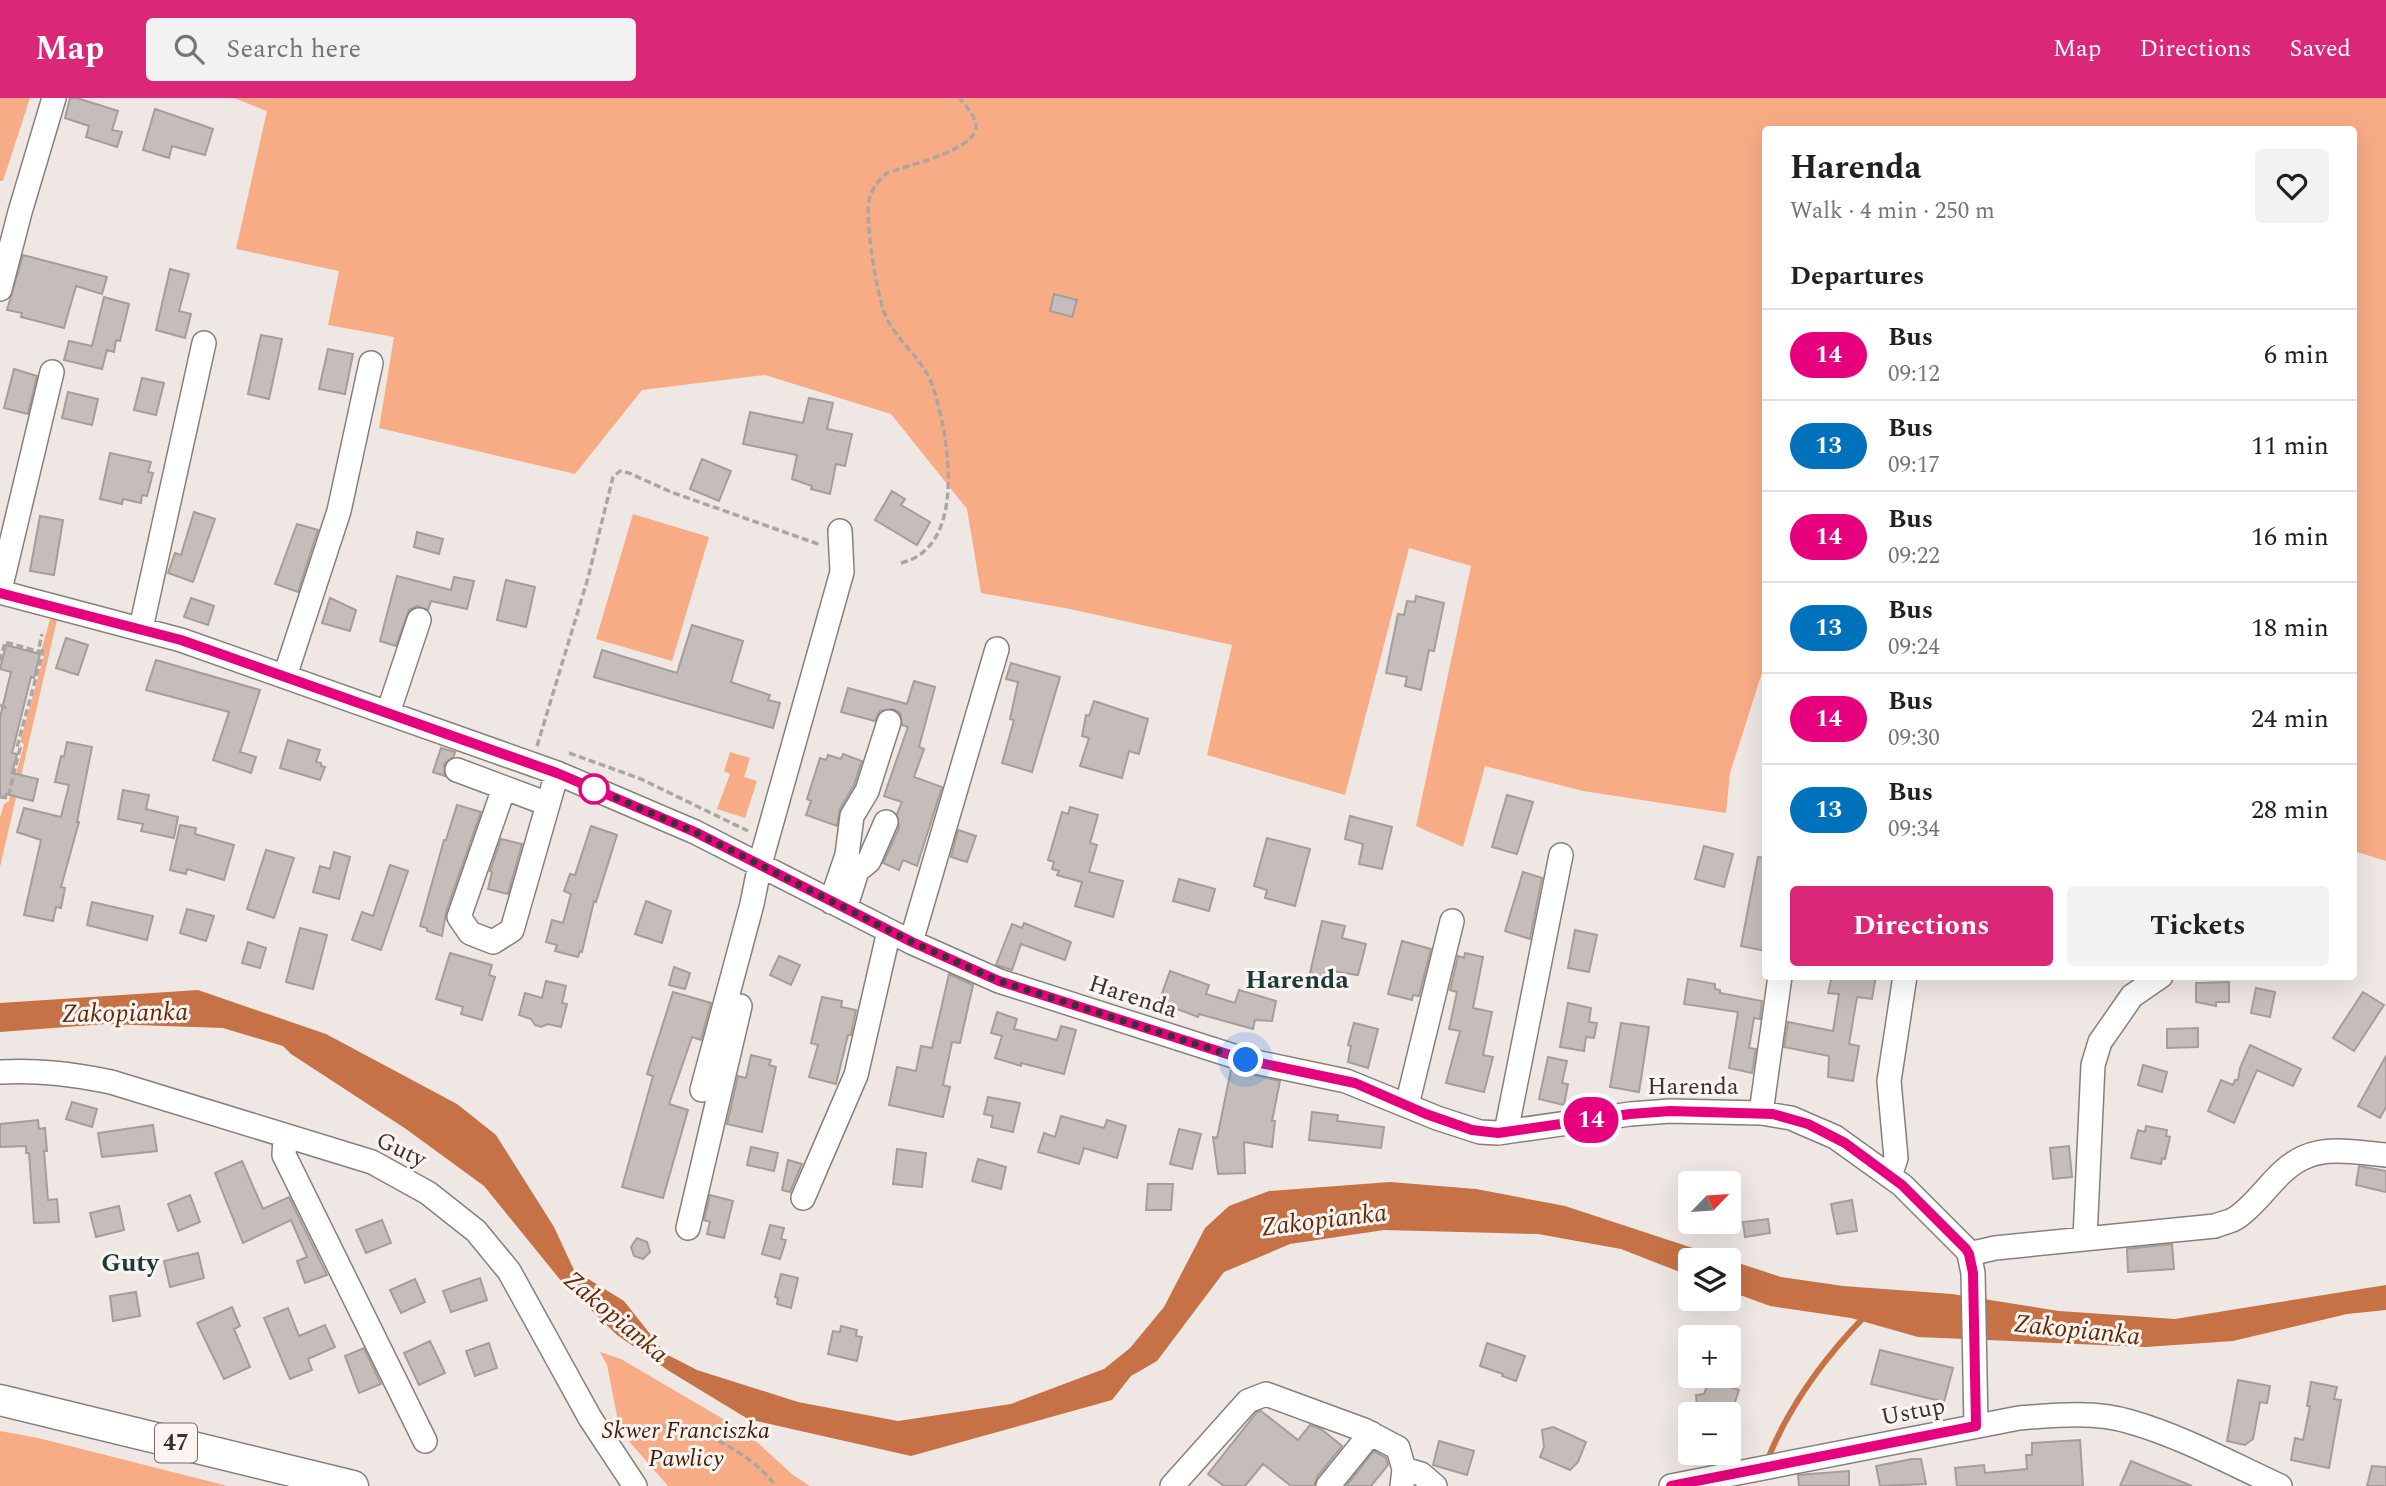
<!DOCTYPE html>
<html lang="en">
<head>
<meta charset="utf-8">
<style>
	:root { --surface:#fff; --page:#f2f2f2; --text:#202124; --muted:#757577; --line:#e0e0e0; --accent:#db2777 }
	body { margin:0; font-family:Spectral,serif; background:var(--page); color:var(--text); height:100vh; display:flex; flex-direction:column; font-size:26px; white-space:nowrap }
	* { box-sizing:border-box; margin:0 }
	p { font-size:23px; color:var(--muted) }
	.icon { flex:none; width:38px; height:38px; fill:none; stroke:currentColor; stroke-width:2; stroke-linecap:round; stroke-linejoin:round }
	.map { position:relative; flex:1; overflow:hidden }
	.drawer { position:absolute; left:1762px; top:28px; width:595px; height:854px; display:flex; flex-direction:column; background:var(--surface); border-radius:7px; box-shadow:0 7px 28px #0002 }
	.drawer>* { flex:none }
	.badge { padding:0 14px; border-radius:23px; font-size:24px; line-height:46px }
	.needle { width:46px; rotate:65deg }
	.fabs { position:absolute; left:1678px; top:1073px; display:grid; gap:14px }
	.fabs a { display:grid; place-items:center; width:63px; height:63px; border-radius:7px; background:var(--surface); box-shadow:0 7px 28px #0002; font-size:35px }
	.you { position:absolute; width:35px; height:35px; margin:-18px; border:5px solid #fff; border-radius:50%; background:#1a73e8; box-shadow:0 0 0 10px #1a73e833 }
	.map>.badge { position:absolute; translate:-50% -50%; box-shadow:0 0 0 4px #fff }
	h2 { padding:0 28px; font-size:26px; line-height:63px }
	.round { display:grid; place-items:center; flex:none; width:74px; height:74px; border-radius:7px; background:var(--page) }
	.overview { display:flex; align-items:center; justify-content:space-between; height:119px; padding:0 28px }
	h1 { font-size:33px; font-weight:700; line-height:52px }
	.action { display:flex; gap:14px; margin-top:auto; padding:14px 28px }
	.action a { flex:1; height:80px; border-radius:7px; background:var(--accent); color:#fff; font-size:28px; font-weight:700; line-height:80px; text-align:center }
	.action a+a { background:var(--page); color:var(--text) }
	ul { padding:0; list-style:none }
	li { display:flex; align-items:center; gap:21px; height:91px; padding:0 28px; border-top:2px solid var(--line) }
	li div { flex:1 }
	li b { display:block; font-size:26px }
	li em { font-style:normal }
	li .badge { min-width:77px; font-weight:700; text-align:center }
	header { display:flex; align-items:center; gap:42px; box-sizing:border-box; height:98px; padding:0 35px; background:var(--accent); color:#fff }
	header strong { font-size:33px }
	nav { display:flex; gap:38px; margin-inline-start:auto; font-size:24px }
	.search { width:490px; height:63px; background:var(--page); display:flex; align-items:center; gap:18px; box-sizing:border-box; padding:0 24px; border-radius:7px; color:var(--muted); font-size:26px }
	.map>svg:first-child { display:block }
	.green { fill:#f8ac86 }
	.water { fill:#c67246 }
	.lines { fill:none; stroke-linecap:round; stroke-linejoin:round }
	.stream { stroke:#c67246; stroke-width:6 }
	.building { fill:#c4bdb9; stroke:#a49d99; stroke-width:2 }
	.minor-casing { stroke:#86807c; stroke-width:26 }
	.major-casing { stroke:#86807c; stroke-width:33 }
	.path { stroke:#aca6a3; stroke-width:3.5; stroke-dasharray:7 3.5; stroke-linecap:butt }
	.minor { stroke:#fff; stroke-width:23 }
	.major { stroke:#fff; stroke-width:30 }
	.line-casing { stroke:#fff; stroke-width:16 }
	.line { stroke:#e6007e; stroke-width:10 }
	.walk { stroke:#363332; stroke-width:7; stroke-dasharray:0 12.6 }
	.stop-dot { fill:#fff; stroke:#e6007e; stroke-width:3.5 }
	.labels { text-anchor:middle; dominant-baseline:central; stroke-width:6; stroke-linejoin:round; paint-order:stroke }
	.shield { fill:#fcf4f0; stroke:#716d6b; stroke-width:2 }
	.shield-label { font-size:23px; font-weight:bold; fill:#363332 }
	.street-label { font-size:24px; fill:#363332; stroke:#fcf4f0 }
	.park-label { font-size:24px; font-style:italic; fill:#401e0c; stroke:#fcf4f0 }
	.neighbourhood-label { font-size:26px; font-weight:bold; fill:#193b3c; stroke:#fcf4f0 }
	.water-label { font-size:26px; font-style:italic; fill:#622b09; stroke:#fcf4f0 }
</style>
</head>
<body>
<header>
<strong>Map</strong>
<div class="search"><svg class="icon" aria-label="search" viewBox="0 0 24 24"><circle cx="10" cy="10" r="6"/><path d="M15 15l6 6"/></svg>Search here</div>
<nav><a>Map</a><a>Directions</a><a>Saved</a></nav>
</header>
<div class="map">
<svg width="2386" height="1388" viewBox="0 0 2386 1388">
	<rect width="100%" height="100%" fill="#efe7e3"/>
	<path class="green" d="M0 0H30L3 83H0Z
		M234 0H2386V763L2354 753V32H1766V562L1730 675 1726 715 1583 693 1485 668 1463 749 1416 728 1471 468 1409 450 1345 697 1207 657 1232 547 1070 511 981 495 967 411 891 316 765 277 642 292 575 376 379 330 394 239 328 227 339 173 236 151 267 13Z
		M633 416 709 439 672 563 596 541Z
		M50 521 57 522 0 769V720L4 706 9 703 24 646 20 644 45 554 42 550Z
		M730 654 750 660 744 679 757 683 745 720 717 711 730 676 724 673Z
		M600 1254 621 1261 747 1335 793 1377 810 1388H668L620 1333 607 1267Z
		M0 1333 38 1340 228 1388H0Z"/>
	<path class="water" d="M198 892 326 936 457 1006 496 1037 554 1129 574 1172 624 1203 666 1256 697 1272 798 1304 898 1323 1011 1306 1104 1271 1130 1250 1164 1209 1205 1130 1229 1108 1269 1093 1390 1084 1476 1091 1565 1108 1781 1179 1843 1188 1952 1196 2059 1213 2175 1221 2386 1187V1212L2347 1216 2233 1243 2146 1249 1918 1239 1851 1220 1770 1208 1729 1193V1162H1690V1178L1621 1151 1538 1136 1384 1132 1290 1146 1224 1174 1157 1263 1131 1278 1112 1302 911 1358 748 1321 669 1273 617 1237 562 1184 484 1088 406 1031 291 956 283 948 223 930 106 926 0 934V905Z"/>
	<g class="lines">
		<path class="stream" d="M1767 1363C1789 1307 1824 1260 1866 1217"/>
	</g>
	<path class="building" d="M70 0H77L118 13 112 32 122 34 117 49 86 39 89 28 65 20Z
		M155 11 213 31 205 57 172 48 169 60 143 52Z
		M23 157 107 179 102 196 76 188 64 230 21 219 22 215 7 212Z
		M170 171 189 176 179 213 191 216 185 240 156 232Z
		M1054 196 1077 202 1072 219 1050 213Z
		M104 199 129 206 120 243 116 242 114 254 107 252 102 271 64 262 69 243 92 248Z
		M261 237 282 241 269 301 248 296Z
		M328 251 353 256 345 296 319 291Z
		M14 271 37 278 28 316 4 310Z
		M142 280 164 285 156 317 134 312Z
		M68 294 98 301 92 327 62 320Z
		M809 300 833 305 827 331 852 336 845 368 836 366 830 396 811 391 812 388 792 381 797 357 743 346 750 314 803 325Z
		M110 355 151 364 148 374 153 375 147 398 142 397 141 405 123 401 122 406 100 401Z
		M702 361 731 373 719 403 690 391Z
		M892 393 905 401 901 407 930 424 917 447 875 422Z
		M194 414 215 421 193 484 168 475 175 455 181 457Z
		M40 418 63 422 54 477 30 473Z
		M297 426 318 432 298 494 275 486Z
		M417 434 443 441 439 456 414 449Z
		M397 478 451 492 454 479 474 483 467 511 431 503 428 512 417 508 409 512 396 548 380 543Z
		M506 482 535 489 526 529 497 522Z
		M1416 498 1444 505 1434 553 1429 552 1421 592 1405 588 1407 579 1386 575 1398 516 1404 517 1407 503 1415 504Z
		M191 500 214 508 208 527 184 519Z
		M330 500 356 512 350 533 322 525Z
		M692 527 743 543 731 584 770 597 768 602 780 605 773 630 594 579 602 552 677 575Z
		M66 540 88 547 78 577 56 570Z
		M6 547 40 556 34 580 31 579 12 655 17 656 12 675 38 681 33 703 6 696V700L0 699V619L11 574 0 571Z
		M156 562 260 592 240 654 256 659 251 675 213 662 229 614 146 592Z
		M1011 565 1060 579 1032 674 1002 665 1014 622 1010 621 1018 584 1006 581Z
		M914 583 935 589 919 649 924 651 914 679 942 689 917 768 903 762 899 772 883 765 899 730 897 716 902 704 884 698 908 629 902 627 900 615 893 611 880 613 875 623 841 614 848 590 907 606Z
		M1094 603 1148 621 1139 656 1129 653 1122 680 1080 668 1089 640 1082 638 1086 617 1089 618Z
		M288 642 320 652 316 664 321 665V668L325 669 320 682 280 670Z
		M67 644 92 649 77 724H79L61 789 65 790 61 810 56 809 53 823 24 817 41 742 17 734 24 710 61 719 69 687 55 684 61 658 64 659Z
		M441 650 455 654 454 658 444 666 445 678 433 674Z
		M843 656 862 663 854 687 840 711 837 728 806 717 811 703 807 701 820 660 826 662 828 657 841 661Z
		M123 692 149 697 146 711 178 719 174 740 141 733 143 726 118 721Z
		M1507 697 1533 704 1517 756 1492 749Z
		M457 707 481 714 446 814 442 838 427 833V830L420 828 444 742H446Z
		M1070 709 1098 717 1090 745 1097 747 1089 774 1123 783 1113 819 1075 808 1082 784 1057 777 1059 773 1052 771 1054 764 1048 762 1062 714 1068 716Z
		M1350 718 1392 729 1382 771 1359 766 1363 746 1345 741Z
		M180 727 196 730 195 736 234 747 224 782 187 771 186 776 170 772Z
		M591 728 617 737 596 804 594 803 582 854 580 853 578 859 555 853 557 847 546 844 552 822 563 825 571 796 564 793 570 776 575 777Z
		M958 732 976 738 967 764 951 759Z
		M1267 740 1310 751 1295 808 1265 800 1267 792 1254 788Z
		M501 741 522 746 508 796 488 791 492 774 490 773Z
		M1704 748 1733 756 1724 789 1695 781Z
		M266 752 294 760 274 820 247 811Z
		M334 754 350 759 339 801 313 794 320 768 330 771Z
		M1758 759 1766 760V853L1741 848Z
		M390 767 408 773 381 852 352 842 362 814 373 818Z
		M1523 774 1542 780 1530 841 1505 833Z
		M1179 781 1215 791 1209 813 1173 803Z
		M646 803 671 813 662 845 635 836Z
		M92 804 153 818 147 842 87 827Z
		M187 811 214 818 206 843 180 835Z
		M1322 823 1345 828 1342 840 1366 846 1358 877 1326 872 1324 879 1310 875Z
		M1024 825 1071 844 1065 862 1021 846 1012 872 996 867 1012 826 1022 830Z
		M300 830 327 837 313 891 286 884Z
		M1575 832 1597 837 1589 874 1568 870Z
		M1402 843 1431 851 1419 898 1413 897 1412 902 1388 896Z
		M248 844 266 850 260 870 242 865Z
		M450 855 492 867 489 877 495 879 482 922 461 916 463 909 436 901Z
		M1465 855 1483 859 1473 910 1492 914 1483 957 1493 959 1484 994 1446 985 1460 933 1449 931 1457 894 1450 892 1458 858 1464 860Z
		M779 858 800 867 791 887 770 877Z
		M674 869 690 875 685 891 669 887Z
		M1170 873 1209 887 1206 896 1235 905 1239 892 1276 903 1272 923 1255 922 1253 931 1199 916 1198 919 1159 904Z
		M949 876 973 887 960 945 952 944 943 987 950 989 943 1019 889 1007 897 969 916 973 921 948 932 950Z
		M1832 878H1876L1872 901 1857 899 1849 946 1859 948 1853 983 1828 979 1829 958 1784 949 1788 924 1833 933 1839 896 1828 895Z
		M1688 881 1715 886V891L1720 892V895L1762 903 1760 921 1754 920 1749 950 1756 951 1752 975 1729 970 1738 914 1684 906Z
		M546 883 566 888 562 905 567 906 561 929 548 926 541 929 535 927 531 921 519 917 525 895 542 900Z
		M2229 884V904H2216V908L2196 904V885Z
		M2256 890 2275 894 2270 919 2251 915Z
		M673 894 711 905 701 942 692 939 669 1006 688 1012 663 1100 622 1089 653 978 647 976Z
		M2363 894 2384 907 2354 953 2333 940Z
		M822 899 842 903 841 909 856 912 851 937H848L836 986 809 979 818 947 811 945Z
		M1568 905 1591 910 1589 924 1597 925 1594 940 1586 939 1584 953 1560 949Z
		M997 914 1017 921 1014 931 1057 942 1061 928 1076 932 1064 976 1021 965V968L995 960 1002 938 991 935Z
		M1354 925 1378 931 1368 970 1348 964 1351 948 1348 947Z
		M1621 925 1649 929 1639 994 1610 989Z
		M2198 930V949L2167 950V931Z
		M2250 947 2301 971 2293 988 2257 972 2234 1025 2208 1013 2221 982 2233 987 2235 982H2238L2240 970Z
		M751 957 771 962 769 967 776 969 762 1034 727 1026 738 978 746 980Z
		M2386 958V1009L2380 1020 2358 1008Z
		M1548 959 1567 963 1562 985 1568 986 1564 1007 1539 1001Z
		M2143 967 2167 974 2162 994 2138 987Z
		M1231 972 1280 983 1272 1023H1275L1272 1049 1244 1044 1245 1075 1218 1076 1213 1039 1217 1040Z
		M988 999 1020 1005 1013 1034 991 1029 993 1018 984 1016Z
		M72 1004 97 1011 92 1029 66 1021Z
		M1312 1014 1338 1017 1337 1023 1384 1029 1381 1050 1309 1042Z
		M1061 1018 1104 1030 1107 1022 1126 1028 1117 1060 1084 1050 1079 1066 1038 1054 1044 1035 1055 1039Z
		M38 1022 39 1031 45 1030 47 1053H44L48 1102 57 1101 59 1124 34 1125 29 1055H26V1048L0 1049V1026Z
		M153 1027 157 1053 102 1059 98 1035Z
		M2146 1028 2167 1032 2166 1038 2170 1039 2165 1061 2162 1060 2161 1066 2131 1060 2138 1032 2145 1034Z
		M1179 1031 1201 1036 1192 1071 1170 1066Z
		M2069 1048 2072 1079 2053 1081 2050 1050Z
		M751 1049 778 1055 774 1073 747 1067Z
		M897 1051 926 1055 922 1089 893 1086Z
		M978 1061 1006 1069 1001 1091 972 1083Z
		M788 1062 802 1066 790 1094 782 1092Z
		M242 1063 263 1111 289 1099 327 1177 305 1185 297 1163 307 1159 291 1122 243 1145 215 1075Z
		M2359 1068 2386 1073V1094L2356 1087Z
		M1148 1086H1173L1171 1112H1146Z
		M190 1097 200 1124 178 1133 168 1106Z
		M710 1097 733 1103 724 1140 707 1136 710 1124 704 1122Z
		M1852 1102 1857 1133 1837 1136 1831 1106Z
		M119 1108 124 1132 96 1139 90 1115Z
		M1768 1121 1770 1135 1745 1139 1743 1124Z
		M382 1122 391 1145 366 1155 356 1132Z
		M770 1127 784 1130 781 1141 786 1142 780 1161 762 1156Z
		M637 1140 647 1144 650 1154 643 1161 634 1158 631 1149Z
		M2172 1146 2174 1171 2128 1174 2127 1151Z
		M198 1155 204 1180 170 1189 164 1163Z
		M781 1176 798 1180 791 1210 777 1206 778 1200 775 1199Z
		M480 1180 487 1202 451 1214 443 1193Z
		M415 1181 425 1204 401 1215 390 1192Z
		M136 1194 140 1218 113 1223 110 1198Z
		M232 1209 240 1228 234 1231 250 1269 224 1281 197 1225Z
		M288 1210 299 1238 325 1227 335 1249 308 1261 312 1272 290 1281 264 1220Z
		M841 1228 857 1232 856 1238 862 1239 857 1263 828 1256 833 1233 840 1234Z
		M430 1243 445 1275 419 1287 404 1255Z
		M489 1245 497 1270 475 1278 466 1253Z
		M1487 1245 1525 1258 1516 1283 1502 1278 1503 1276 1480 1268Z
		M364 1250 381 1286 359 1295 345 1258Z
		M1880 1252 1953 1270 1944 1304 1871 1286Z
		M1709 1282 1739 1292 1731 1316H1698L1696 1297 1704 1296Z
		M2238 1282 2270 1288 2267 1305 2260 1304 2253 1341 2245 1347 2227 1343Z
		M2311 1284 2337 1289 2334 1301 2341 1302 2329 1370 2291 1362 2295 1340 2303 1342 2310 1308H2307Z
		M1261 1313 1298 1342 1310 1327 1321 1331 1342 1348 1317 1379 1314 1388H1291L1263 1366 1245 1388H1224L1208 1376 1257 1314Z
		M1553 1329 1586 1344 1578 1364 1570 1372 1540 1359 1544 1349 1542 1332Z
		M2080 1342 2083 1388H1957L1955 1370 1984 1367 1985 1375 2027 1371 2026 1357H2032V1345Z
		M1439 1343 1474 1353 1467 1377 1433 1367Z
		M1374 1353 1386 1360 1388 1367 1371 1388H1346Z
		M1912 1361H1921L1926 1386 1880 1388 1876 1368Z
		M2131 1363 2192 1388H2120Z
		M2372 1368 2386 1369V1388H2367Z
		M1849 1373V1388H1799L1798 1377Z"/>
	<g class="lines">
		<defs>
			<path id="minor" d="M0 191 20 114 54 0
				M0 492 52 274
				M0 494 181 542 557 675 695 734 911 844 999 883 1246 962 1346 983 1437 1020 1480 1034 1498 1035 1630 1016 1670 1013 1761 1015 1791 1020 1835 1039 1902 1087 1966 1151 1969 1156 1973 1175 1976 1328
				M141 530 204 245
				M285 578 339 413 371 265
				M388 615 419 522
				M457 672 548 706
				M504 690 459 819 470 835 493 844 512 832 557 675
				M849 798 857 773 869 763 886 724
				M831 804 847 757 852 718 867 693 889 624
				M911 844 997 551
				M0 974C40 972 72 976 111 984L372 1064 428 1095 476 1133 509 1173 590 1320 635 1388
				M702 992 752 806 760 766 842 474 840 433
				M1407 1007 1452 823
				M1761 1015 1780 878
				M1506 1034 1561 757
				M285 1038 284 1057 425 1343
				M1890 1078 1896 1060 1889 983 1905 878
				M803 1100 856 977 889 833
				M688 1130 740 908
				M2085 1140 2093 967 2100 944 2132 898 2161 878
				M1969 1156 1995 1150 2215 1128C2222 1125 2230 1124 2236 1120 2261 1104 2276 1071 2305 1059 2329 1048 2361 1055 2386 1057
				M1404 1371 1421 1376 1435 1388
				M1172 1388 1248 1303 1266 1296 1364 1332 1398 1350 1404 1371 1402 1388
				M1328 1388 1371 1335
				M1671 1388 2019 1320C2056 1317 2095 1313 2131 1324 2183 1339 2232 1366 2280 1388"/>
			<path id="major" d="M0 1302 353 1388"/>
		</defs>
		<use href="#minor" class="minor-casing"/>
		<use href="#major" class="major-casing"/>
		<path class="path" d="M901 465C968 449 949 338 933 289 924 262 901 247 888 223 877 205 865 122 869 102 872 90 878 83 887 75 906 68 976 52 976 29 976 18 966 9 960 0
			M0 563 5 544 41 554
			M0 607 9 611
			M537 648 588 480 613 379 620 373 629 375 671 394 821 447
			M569 655 641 681 748 733
			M0 699 8 700 20 650 17 649 43 554 39 549 42 536
			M627 1336C676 1314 745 1348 776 1388"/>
		<use href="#minor" class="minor"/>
		<use href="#major" class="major"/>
	</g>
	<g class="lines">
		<defs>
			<path id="line" d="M0 495 181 542 557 675 695 734 912 844 999 883 1246 962 1355 985 1426 1016 1472 1032 1498 1035 1630 1016 1670 1013 1773 1016 1808 1026 1845 1045 1902 1087 1966 1151 1969 1156 1973 1175 1976 1328 1671 1388"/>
		</defs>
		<use href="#line" class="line-casing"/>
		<use href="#line" class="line"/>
		<path class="walk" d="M594 691 588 688 695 734 912 844 999 883 1246 962"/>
	</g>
	<circle class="stop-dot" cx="594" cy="691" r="14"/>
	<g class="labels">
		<rect class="shield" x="155" y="1325.5" width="42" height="39" rx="5"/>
		<g class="shield-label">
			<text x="176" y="1345">47</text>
		</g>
		<g class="street-label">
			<text transform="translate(1133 899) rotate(18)">Harenda</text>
			<text x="1693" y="989">Harenda</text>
			<text transform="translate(401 1052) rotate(26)">Guty</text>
			<text transform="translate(1913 1314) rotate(-11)">Ustup</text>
		</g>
		<g class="park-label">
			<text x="686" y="1333">Skwer Franciszka<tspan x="686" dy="28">Pawlicy</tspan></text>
		</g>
		<g class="neighbourhood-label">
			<text x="1297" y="882">Harenda</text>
			<text x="130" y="1165">Guty</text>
		</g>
		<g class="water-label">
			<text transform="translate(125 915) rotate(-1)">Zakopianka</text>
			<text transform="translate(1324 1122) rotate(-7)">Zakopianka</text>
			<text transform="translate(616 1219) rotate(40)">Zakopianka</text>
			<text transform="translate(2077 1232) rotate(6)">Zakopianka</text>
		</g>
	</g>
</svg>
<div class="fabs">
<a><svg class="needle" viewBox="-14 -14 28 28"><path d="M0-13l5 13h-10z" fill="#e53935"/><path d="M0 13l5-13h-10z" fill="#757577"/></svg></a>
<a><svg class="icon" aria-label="layers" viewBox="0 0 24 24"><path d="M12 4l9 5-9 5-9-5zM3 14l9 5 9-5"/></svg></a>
<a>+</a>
<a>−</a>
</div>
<div class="you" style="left:1246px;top:962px"></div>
<b class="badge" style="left:1591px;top:1022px;background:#e6007e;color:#fff">14</b>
<section class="drawer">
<div class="overview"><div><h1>Harenda</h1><p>Walk · 4 min · 250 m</p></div><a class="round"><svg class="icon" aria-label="heart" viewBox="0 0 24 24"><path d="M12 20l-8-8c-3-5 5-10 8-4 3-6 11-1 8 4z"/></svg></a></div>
<h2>Departures</h2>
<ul>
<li><span class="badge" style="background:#e6007e;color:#fff">14</span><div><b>Bus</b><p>09:12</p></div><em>6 min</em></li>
<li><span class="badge" style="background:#0072bc;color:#fff">13</span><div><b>Bus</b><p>09:17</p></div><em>11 min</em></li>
<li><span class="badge" style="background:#e6007e;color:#fff">14</span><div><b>Bus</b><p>09:22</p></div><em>16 min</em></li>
<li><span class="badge" style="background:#0072bc;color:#fff">13</span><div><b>Bus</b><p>09:24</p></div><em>18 min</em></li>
<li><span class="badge" style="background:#e6007e;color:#fff">14</span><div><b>Bus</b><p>09:30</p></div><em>24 min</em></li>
<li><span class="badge" style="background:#0072bc;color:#fff">13</span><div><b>Bus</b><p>09:34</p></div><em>28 min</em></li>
</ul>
<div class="action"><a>Directions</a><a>Tickets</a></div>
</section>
</div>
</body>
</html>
